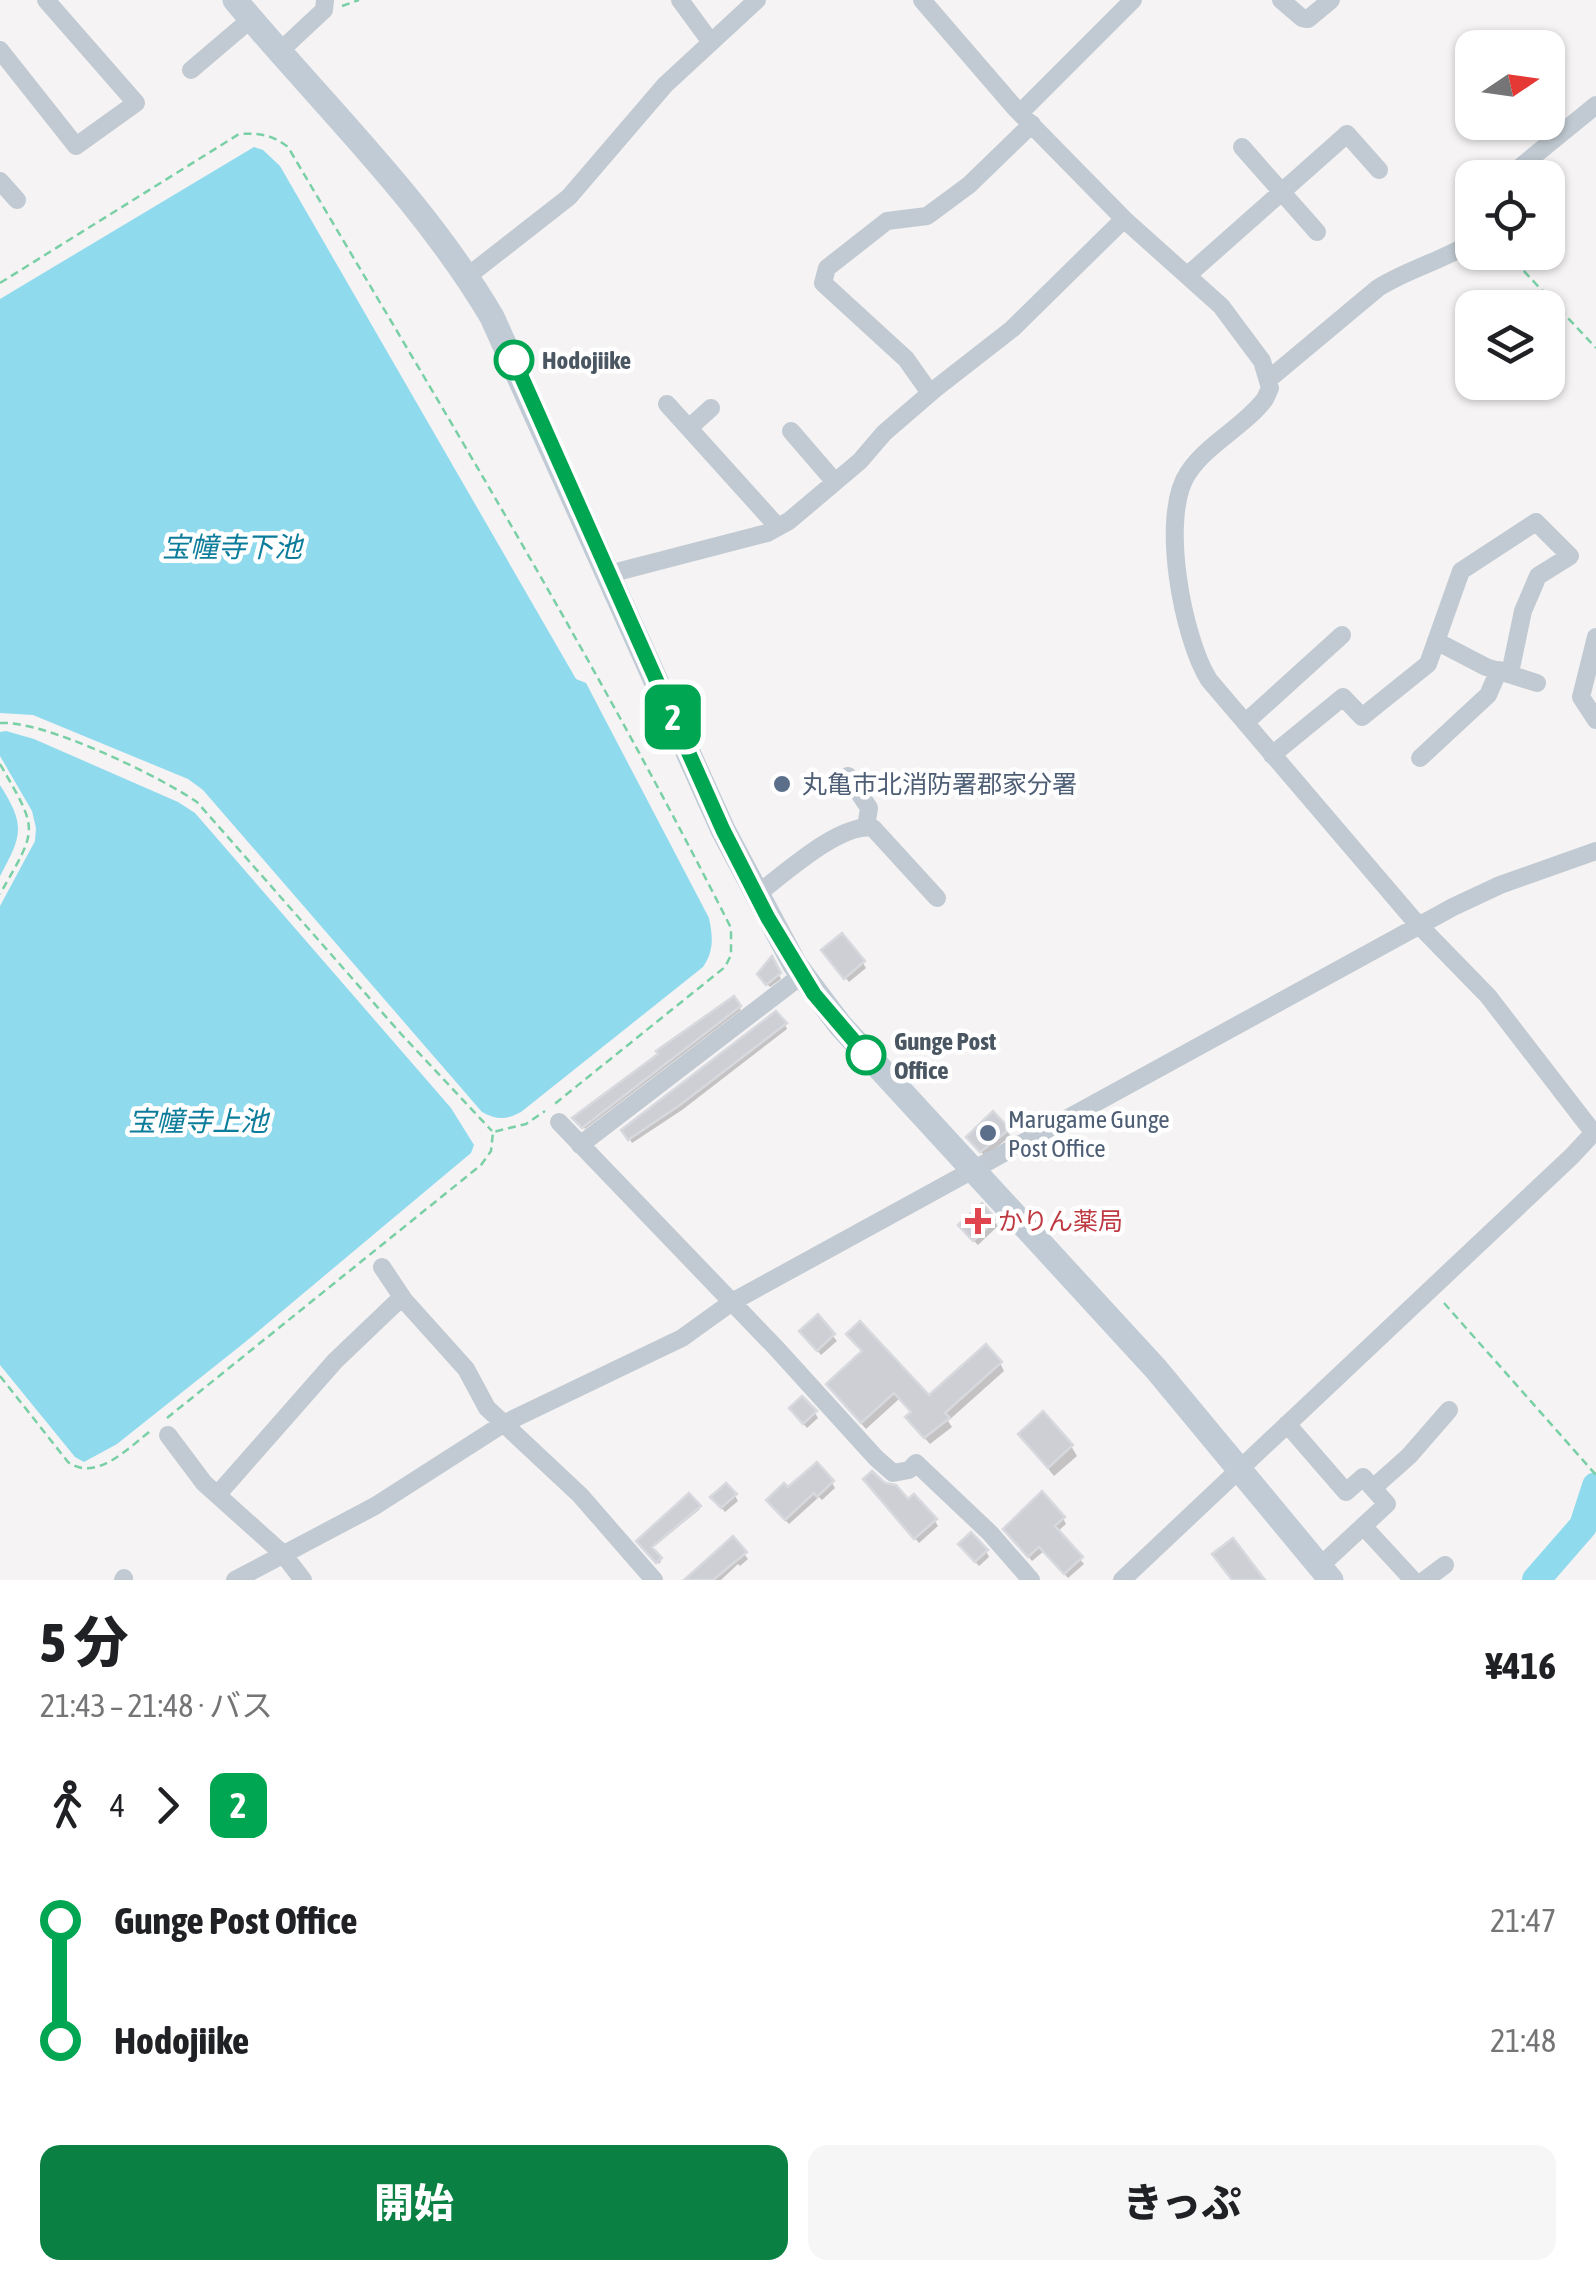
<!DOCTYPE html>
<html lang="ja">
<head>
<meta charset="utf-8">
<style>
	:root { --surface:#fff; --page:#f6f6f6; --text:#202124; --muted:#757577; --accent:#0b8043 }
	body { margin:0; font-family:"Asap Condensed","Noto Sans JP",sans-serif; background:var(--page); color:var(--text); height:100vh; display:flex; flex-direction:column; font-size:38px; white-space:nowrap }
	* { box-sizing:border-box; margin:0 }
	p { font-size:32px; color:var(--muted) }
	.icon { flex:none; width:55px; height:55px; fill:none; stroke:currentColor; stroke-width:2; stroke-linecap:round; stroke-linejoin:round }
	.map { position:relative; height:1580px; overflow:hidden }
	.details { display:flex; flex-direction:column; background:var(--surface); flex:1 }
	.details>* { flex:none }
	.badge { padding:0 20px; border-radius:15px; font-size:35px; line-height:65px }
	.needle { width:65px; rotate:77deg }
	.buttons { position:absolute; left:1455px; top:30px; display:grid; gap:20px }
	.buttons a { display:grid; place-items:center; width:110px; height:110px; border-radius:20px; background:var(--surface); box-shadow:0 2px 8px #0004; font-size:50px }
	.map>.badge { position:absolute; translate:-50% -50%; box-shadow:0 0 0 5px #fff }
	.legs { display:flex; align-items:center; gap:15px; height:110px; padding:0 40px; font-size:32px }
	.legs p { margin-inline-start:auto }
	.head { display:flex; align-items:center; justify-content:space-between; height:170px; padding:0 40px }
	h1 { font-size:55px; font-weight:800; line-height:75px }
	.button { display:flex; gap:20px; margin-top:auto; padding:20px 40px }
	.button a { flex:1; height:115px; border-radius:20px; background:var(--accent); color:#fff; font-size:40px; font-weight:800; line-height:115px; text-align:center }
	.button a+a { background:var(--page); color:var(--text) }
	ul { padding:0 40px; list-style:none }
	li { display:flex; align-items:center; gap:35px; height:120px; font-size:38px }
	li i { display:grid; place-items:center; width:15px; height:100%; margin:0 12px; background:currentColor }
	li i::after { content:''; width:25px; height:25px; margin:-12px; border:8px solid; border-radius:50%; background:var(--surface) }
	li p { margin-inline-start:auto }
	li:first-child i { background:linear-gradient(#0000 50%,currentColor 0) }
	li:last-child i { background:linear-gradient(currentColor 50%,#0000 0) }
	.map>svg:first-child { display:block }
	.water { fill:#90daee }
	.shadow { fill:#0003 }
	.lines { fill:none; stroke-linecap:round; stroke-linejoin:round }
	.river { stroke:#90daee; stroke-width:28 }
	.building { fill:#cdcfd5; stroke:#d7d9de; stroke-width:2.5 }
	.path { stroke:#7ad0a6; stroke-width:2.5; stroke-dasharray:8 5; stroke-linecap:butt }
	.street { stroke:#c1cad2; stroke-width:18 }
	.secondary { stroke:#c1cbd6; stroke-width:25 }
	.line-1-casing { stroke:#fff; stroke-width:22 }
	.line-1 { stroke:#00a651; stroke-width:15 }
	.stop-1-dot { fill:#fff; stroke:#00a651; stroke-width:5 }
	.service-dot { fill:#5c6f8a; stroke:#fff; stroke-width:4 }
	.health-dot { fill:#e0444e; stroke:#fff; stroke-width:4 }
	.labels { text-anchor:middle; dominant-baseline:central; stroke-width:9; stroke-linejoin:round; paint-order:stroke }
	.stop-label { font-size:25px; font-weight:bold; fill:#4a5661; stroke:#fff; text-anchor:start }
	.service-label { font-size:25px; fill:#4e5e75; stroke:#fff; text-anchor:start }
	.health-label { font-size:25px; fill:#be3a42; stroke:#fff; text-anchor:start }
	.water-label { font-size:28px; font-style:italic; fill:#0c7c9b; stroke:#fff }
</style>
</head>
<body>
<div class="map">
<svg width="1596" height="1580" viewBox="0 0 1596 1580">
	<rect width="100%" height="100%" fill="#f5f3f3"/>
	<path class="water" d="M254 147 263 150 280 166 576 679 586 683 709 918C713 937 714 951 703 967L521 1112C506 1120 497 1120 482 1112L203 790 188 779 33 715 0 713V299Z
		M6 731 34 739 178 802 195 813 451 1108 474 1145 471 1153 244 1343 117 1444 84 1462 75 1457 0 1365V906L35 841 36 828 32 811 0 756V732Z
		M0 785C26 826 22 835 0 876Z"/>
	<path class="shadow" d="M828 956 863 963 866 968 849 982Z
		M772 961 781 979 770 987 762 979Z
		M734 999 741 1010 585 1129 577 1121Z
		M785 1025 787 1029 682 1110 632 1143 624 1130Z
		M993 1115 1011 1136 985 1156 972 1143Z
		M981 1207 998 1226 978 1245 964 1231Z
		M818 1318 837 1341 821 1355 806 1337Z
		M854 1342 929 1399 1000 1363 1004 1371 948 1421 952 1427 930 1444 913 1425V1414L899 1399 866 1429 833 1392 829 1385 864 1353Z
		M815 1413 818 1418 807 1428 795 1414Z
		M1021 1435 1071 1446 1077 1456 1054 1476Z
		M832 1483 835 1488 822 1500 819 1497 789 1524 772 1506 788 1491Z
		M869 1485 935 1521 938 1526 919 1543Z
		M735 1496 738 1501 725 1512 717 1503Z
		M689 1497 700 1509 651 1549 661 1561 659 1564 639 1541Z
		M1063 1518 1066 1524 1057 1532 1084 1564 1068 1578 1044 1551 1032 1561 1010 1535Z
		M732 1539 748 1559 740 1566 738 1564 721 1580H684Z
		M965 1550 986 1551 989 1557 979 1566Z"/>
	<g class="lines">
		<path class="river" d="M1536 1580 1583 1526 1596 1486"/>
	</g>
	<path class="building" d="M842 933 865 961 844 979 821 950Z
		M772 956 781 973 766 985 757 974Z
		M734 996 741 1006 582 1128 572 1118 658 1054 656 1051Z
		M776 1011 787 1023 680 1105 628 1140 621 1130Z
		M993 1111 1010 1129 980 1152 966 1137Z
		M982 1203 996 1219 973 1241 958 1225Z
		M818 1314 835 1334 817 1351 799 1331Z
		M860 1321 929 1395 986 1344 1002 1362 945 1413 950 1418 924 1438 905 1417 911 1412 894 1393 861 1423 826 1384 862 1351 846 1334Z
		M802 1396 817 1411 803 1424 789 1408Z
		M1043 1411 1073 1445 1048 1468 1018 1434Z
		M817 1462 834 1481 817 1497 814 1493 785 1520 766 1500 784 1483 788 1487Z
		M872 1471 885 1483 896 1485 908 1499 914 1494 937 1519 914 1539 863 1479Z
		M726 1483 737 1494 721 1508 710 1497Z
		M1042 1491 1065 1517 1055 1526 1083 1557 1064 1574 1039 1547 1028 1557 1003 1529Z
		M689 1493 701 1506 652 1547 662 1558 656 1563 636 1541Z
		M971 1532 988 1550 975 1562 958 1544Z
		M733 1536 747 1552 713 1580H684Z
		M1233 1538 1265 1580H1232L1212 1554Z"/>
	<g class="lines">
		<path class="path" d="M342 6 359 0
			M1506 252 1596 348
			M0 283 239 134C259 133 271 134 288 147 440 405 596 660 731 928V955L725 967 552 1106
			M0 723C44 720 159 776 197 802L402 1035 492 1131
			M0 764C39 832 38 827 0 894
			M1444 1303 1596 1475
			M0 1376 68 1462C97 1483 130 1446 153 1429
			M167 1418 481 1165 491 1151 493 1132 526 1124 545 1111"/>
		<path class="street" d="M680 0 710 41
			M922 0 1016 109 1126 221 1221 306 1262 361 1270 388 1265 399C1244 427 1208 443 1188 473 1159 516 1183 639 1209 680L1413 919 1488 996 1593 1132
			M1281 0 1302 18 1308 19 1331 0
			M0 50 76 146 136 103 46 0
			M280 51 324 10 325 0
			M191 70 251 19
			M1020 113 1133 0
			M1242 147 1317 232
			M1516 178 1513 173 1596 105
			M0 181 17 200
			M1189 274 1347 134 1379 170
			M468 276 569 197 665 85 757 0
			M1269 379 1378 288C1408 269 1442 261 1472 242
			M930 393 906 359 823 283 827 268 887 221 927 216 969 185 1032 124
			M667 404 778 527
			M689 428 711 408
			M791 431 835 482
			M609 574 767 533 789 521 860 461 884 433 935 389 1012 329 1124 219
			M1596 637 1581 697 1596 720
			M1436 641 1486 667 1537 683
			M1246 722 1342 635
			M1272 755 1343 697 1362 717 1428 664 1461 571 1536 522 1570 556 1538 576 1523 611 1510 673
			M1420 758 1488 695 1499 670
			M848 776 869 808 866 827
			M756 895C783 875 840 822 873 828L937 898
			M559 1122 777 1349 876 1458 893 1473 909 1470 916 1463 990 1533 1031 1580
			M580 1145 802 975
			M382 1267 404 1300 466 1369 487 1408 580 1495 654 1580
			M1287 1424 1346 1492 1363 1477 1387 1504 1319 1567
			M168 1435 204 1483 283 1554 303 1580
			M1373 1488 1409 1456 1449 1410
			M218 1494 335 1361 402 1297
			M1363 1526 1413 1580
			M123 1580 124 1578
			M235 1580 375 1506 503 1424 682 1338 732 1302 1453 907 1500 885 1596 851
			M1122 1580 1572 1156 1596 1130
			M1425 1580 1445 1565"/>
		<path class="secondary" d="M235 0C322 104 423 200 492 317L723 830 795 965 840 1025 1156 1369 1331 1580"/>
	</g>
	<g class="lines">
		<defs>
			<path id="line-1" d="M514 360 723 830 768 918 814 994 866 1055"/>
		</defs>
		<use href="#line-1" class="line-1-casing"/>
		<use href="#line-1" class="line-1"/>
	</g>
	<g class="stop-1-dot">
		<circle cx="514" cy="360" r="18"/>
		<circle cx="866" cy="1055" r="18"/>
	</g>
	<g class="service-dot">
		<circle cx="782" cy="784" r="10"/>
		<circle cx="988" cy="1133" r="10"/>
	</g>
	<path class="health-dot" d="M973 1206h10v10h10v10h-10v10h-10v-10h-10v-10h10z"/>
	<g class="labels">
		<g class="stop-label">
			<text x="542" y="360">Hodojiike</text>
			<text x="894" y="1041">Gunge Post<tspan x="894" dy="29">Office</tspan></text>
		</g>
		<g class="service-label">
			<text x="802" y="784">丸亀市北消防署郡家分署</text>
			<text x="1008" y="1119">Marugame Gunge<tspan x="1008" dy="29">Post Office</tspan></text>
		</g>
		<g class="health-label">
			<text x="998" y="1221">かりん薬局</text>
		</g>
		<g class="water-label">
			<text x="232" y="547">宝幢寺下池</text>
			<text x="198" y="1121">宝幢寺上池</text>
		</g>
	</g>
</svg>
<div class="buttons">
<a><svg class="needle" viewBox="-14 -14 28 28"><path d="M0-13l5 13h-10z" fill="#e53935"/><path d="M0 13l5-13h-10z" fill="#757577"/></svg></a>
<a><svg class="icon" aria-label="locate" viewBox="0 0 24 24"><circle cx="12" cy="12" r="6"/><path d="M12 2v4M12 18v4M2 12h4M18 12h4"/></svg></a>
<a><svg class="icon" aria-label="layers" viewBox="0 0 24 24"><path d="M12 4l9 5-9 5-9-5zM3 14l9 5 9-5"/></svg></a>
</div>
<b class="badge" style="left:673px;top:717px;background:#00a651;color:#fff">2</b>
</div>
<section class="details">
<div class="head"><div><h1>5 分</h1><p>21:43 – 21:48 · バス</p></div><b>¥416</b></div>
<div class="legs"><svg class="icon" aria-label="walk" viewBox="0 0 24 24"><circle cx="13" cy="4" r="2"/><path d="M13 8l-2 6 4 7M11 14l-3 7M7 12l3-4h3l4 4"/></svg>4<svg class="icon" aria-label="forward" viewBox="0 0 24 24"><path d="M9 5l7 7-7 7"/></svg><b class="badge" style="background:#00a651;color:#fff">2</b></div>
<ul>
<li><i style="color:#00a651"></i><b>Gunge Post Office</b><p>21:47</p></li>
<li><i style="color:#00a651"></i><b>Hodojiike</b><p>21:48</p></li>
</ul>
<div class="button"><a>開始</a><a>きっぷ</a></div>
</section>
</body>
</html>
